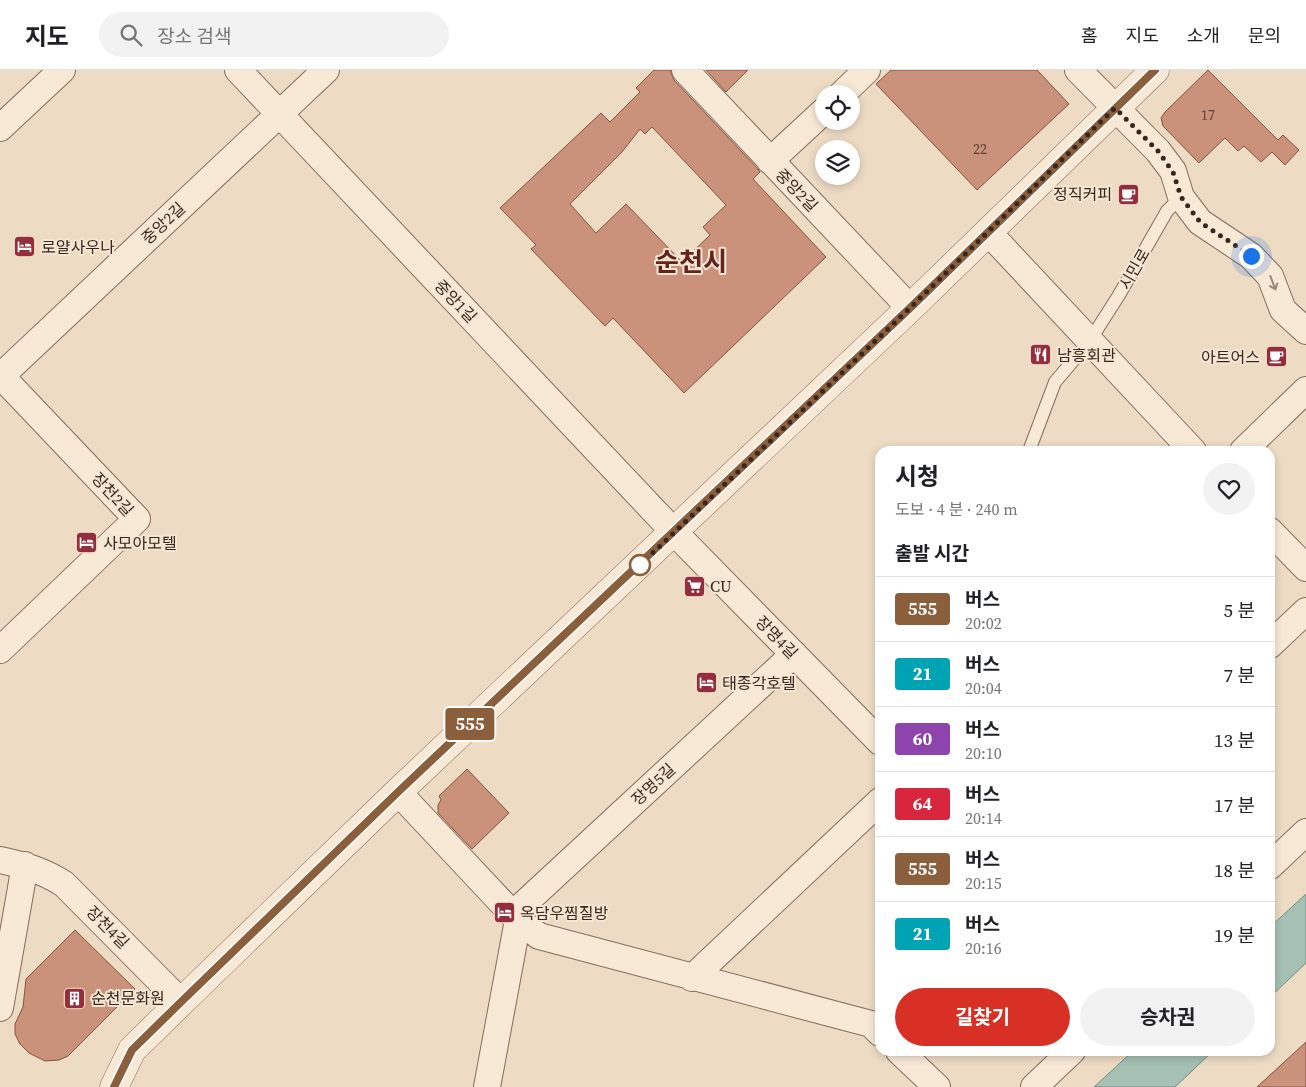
<!DOCTYPE html>
<html lang="ko">
<head>
<meta charset="utf-8">
<style>
	:root { --surface:#fff; --page:#f2f2f2; --text:#202124; --muted:#757577; --line:#e0e0e0; --accent:#d93025 }
	body { margin:0; font-family:"Source Serif 4","Noto Sans KR",serif; background:var(--page); color:var(--text); height:100vh; display:flex; flex-direction:column; font-size:19px; white-space:nowrap }
	* { box-sizing:border-box; margin:0 }
	p { font-size:16px; color:var(--muted) }
	.icon { flex:none; width:28px; height:28px; fill:none; stroke:currentColor; stroke-width:2; stroke-linecap:round; stroke-linejoin:round }
	.map { position:relative; flex:1; overflow:hidden }
	.drawer { position:absolute; left:875px; top:376px; width:400px; height:610px; display:flex; flex-direction:column; background:var(--surface); border-radius:15px; box-shadow:0 2px 8px #0003 }
	.drawer>* { flex:none }
	.badge { padding:0 10px; border-radius:4px; font-size:18px; line-height:32px }
	.buttons { position:absolute; left:815px; top:15px; display:grid; gap:10px }
	.buttons a { display:grid; place-items:center; width:45px; height:45px; border-radius:50%; background:var(--surface); box-shadow:0 2px 8px #0003; font-size:25px }
	.you { position:absolute; width:25px; height:25px; margin:-12px; border:4px solid #fff; border-radius:50%; background:#1a73e8; box-shadow:0 0 0 8px #1a73e833 }
	.map>.badge { position:absolute; translate:-50% -50%; box-shadow:0 0 0 2px #fff }
	h2 { padding:0 20px; font-size:19px; line-height:45px }
	.round { display:grid; place-items:center; flex:none; width:52px; height:52px; border-radius:26px; background:var(--page) }
	.headline { display:flex; align-items:center; justify-content:space-between; height:85px; padding:0 20px }
	h1 { font-size:24px; font-weight:700; line-height:38px }
	.cta { display:flex; gap:10px; margin-top:auto; padding:10px 20px }
	.cta a { flex:1; height:58px; border-radius:30px; background:var(--accent); color:#fff; font-size:20px; font-weight:700; line-height:58px; text-align:center }
	.cta a+a { background:var(--page); color:var(--text) }
	ul { padding:0; list-style:none }
	li { display:flex; align-items:center; gap:15px; height:65px; padding:0 20px; border-top:1px solid var(--line) }
	li div { flex:1 }
	li b { display:block; font-size:19px }
	li em { font-style:normal }
	li .badge { min-width:55px; font-weight:700; text-align:center }
	header { display:flex; align-items:center; gap:30px; box-sizing:border-box; height:70px; padding:0 25px; background:var(--surface); border-bottom:1px solid var(--line) }
	header strong { font-size:24px }
	nav { display:flex; gap:28px; margin-inline-start:auto; font-size:18px }
	.search { width:350px; height:45px; background:var(--page); display:flex; align-items:center; gap:12px; box-sizing:border-box; padding:0 18px; border-radius:28px; color:var(--muted); font-size:19px }
	.map>svg:first-child { display:block }
	.water { fill:#a6c0b4; stroke:#6d8e81 }
	.building { fill:#ca917b; stroke:#855341; fill-rule:evenodd }
	.lines { fill:none; stroke-linecap:round; stroke-linejoin:round }
	.service-casing { stroke:#866c5b; stroke-width:14 }
	.minor-casing { stroke:#866c5b; stroke-width:28 }
	.tertiary-casing { stroke:#866c5b; stroke-width:29 }
	.service { stroke:#f8e9d7; stroke-width:12 }
	.minor { stroke:#f8e9d7; stroke-width:26 }
	.tertiary { stroke:#f8e9d7; stroke-width:28 }
	.oneway { stroke:#98887a }
	.line-casing { stroke:#fff; stroke-width:11 }
	.line { stroke:#8b5e3c; stroke-width:8 }
	.walk { stroke:#37271e; stroke-width:5; stroke-dasharray:0 9 }
	.stop-dot { fill:#fff; stroke:#8b5e3c; stroke-width:2.5 }
	.labels { text-anchor:middle; dominant-baseline:central; stroke-width:4; stroke-linejoin:round; paint-order:stroke }
	.number-label { font-size:14px; fill:#5c4235 }
	.street-label { font-size:16px; fill:#37271e; stroke:#f4e6d3 }
	.poi-label { font-size:16px; fill:#37271e; stroke:#f4e6d3; text-anchor:start }
	.town-label { font-size:26px; font-weight:bold; fill:#62241f; stroke:#f4e6d3 }
</style>
</head>
<body>
<header>
<strong>지도</strong>
<div class="search"><svg class="icon" aria-label="search" viewBox="0 0 24 24"><circle cx="10" cy="10" r="6"/><path d="M15 15l6 6"/></svg>장소 검색</div>
<nav><a>홈</a><a>지도</a><a>소개</a><a>문의</a></nav>
</header>
<div class="map">
<svg width="1306" height="1017" viewBox="0 0 1306 1017">
	<rect width="100%" height="100%" fill="#eddbc4"/>
	<path class="water" d="M1306 824V893L1270 927V857Z
		M1133 981H1213L1175 1017H1094Z"/>
	<path class="building" d="M654 0H670L674 10 758 99 760 102 753 109 826 187 684 323 613 248 605 256 531 179 536 175 500 138 601 43 610 52 640 22 636 18ZM652 57 726 135 703 157 710 165 682 192 626 134 596 163 570 134 622 82 640 59 645 64Z
		M706 0H748L726 22Z
		M891 0H1037L1069 34 977 120 876 14Z
		M1208 0 1278 70 1283 65 1299 80 1285 95 1272 82 1261 92 1244 76 1238 81 1225 68 1199 93 1163 56 1161 48 1165 42Z
		M467 699 509 743 472 779 438 743V735L441 730 439 726Z
		M75 860 135 919 68 986 59 990 45 991 29 983 20 974 15 964V954L23 937 26 909Z
		M1306 972V1017H1257Z"/>
	<g class="lines">
		<defs>
			<path id="service" d="M1029 381 1055 312 1089 272 1119 225 1167 141 1181 127"/>
			<path id="minor" d="M238 0 674 462 880 672
				M685 0 910 238
				M1078 0 1158 81 1173 101 1181 127 1200 152 1251 186 1270 206 1283 240 1306 261
				M842 24 867 0
				M0 58 62 0
				M770 91 824 41
				M988 162 1193 381
				M0 305 137 449 0 580
				M1 306 326 0
				M1243 381 1306 320
				M1270 461 1306 498
				M1270 575 1306 541
				M398 722 518 850 539 866 871 954 880 963
				M0 790C24 795 44 801 64 814L181 932
				M1270 796 1306 762
				M513 844 794 584
				M692 908 880 731
				M0 938 25 795
				M899 981 937 1017
				M487 1017 518 850
				M1034 1017 1072 981"/>
			<path id="tertiary" d="M114 1017 132 980 181 932 398 722 910 238 1155 0"/>
		</defs>
		<use href="#service" class="service-casing"/>
		<use href="#minor" class="minor-casing"/>
		<use href="#tertiary" class="tertiary-casing"/>
		<use href="#service" class="service"/>
		<use href="#minor" class="minor"/>
		<use href="#tertiary" class="tertiary"/>
	</g>
	<defs><path id="oneway-shaft" d="M-6 0H5M1.5-3L5.5 0L1.5 3" fill="none" stroke-width="1.6" stroke-linecap="round" stroke-linejoin="round" transform="scale(1.25)"/></defs>
	<use class="oneway" href="#oneway-shaft" transform="translate(1273 213) rotate(69)"/>
	<g class="lines">
		<defs>
			<path id="line" d="M114 1017 132 980 181 932 398 722 910 238 1155 0"/>
		</defs>
		<use href="#line" class="line-casing"/>
		<use href="#line" class="line"/>
		<path class="walk" d="M640 495 910 238 1115 38 1158 81 1173 102 1181 127 1200 152 1251 186"/>
	</g>
	<defs>
		<symbol id="cafe-square" viewBox="-11 -11 22 22"><rect x="-9" y="-9" width="18" height="18" rx="4" fill="#942d3c" stroke="#f4e6d3"/><path d="M-5.5-4.5H6V0H3Q3 3.5 0 3.5H-2.5Q-5.5 3.5-5.5 0ZM3-3.2v2h1.7v-2ZM-6 4.5H4V6H-6Z" fill="#fff"/></symbol>
		<symbol id="hotel-square" viewBox="-11 -11 22 22"><rect x="-9" y="-9" width="18" height="18" rx="4" fill="#942d3c" stroke="#f4e6d3"/><path d="M-6-4.5h1.5V1H6V5H4.5V3h-9V5H-6ZM-4 0a1.8 1.8 0 1 1 3.6 0ZM.5 0V-2.5h3Q6-2.5 6 0Z" fill="#fff"/></symbol>
		<symbol id="restaurant-square" viewBox="-11 -11 22 22"><rect x="-9" y="-9" width="18" height="18" rx="4" fill="#942d3c" stroke="#f4e6d3"/><path d="M-5-6h1v4h1v-4h1v4h1v-4h1v5L-1.5 .5V6h-2V.5L-5-1ZM5-6V6H3V1.5H1.5Q1.5-4 5-6Z" fill="#fff"/></symbol>
		<symbol id="supermarket-square" viewBox="-11 -11 22 22"><rect x="-9" y="-9" width="18" height="18" rx="4" fill="#942d3c" stroke="#f4e6d3"/><path d="M-6-5.5h2.5l.6 2H6L4.5 2H-2.5L-4.4-4H-6ZM-1.5 3.2a1.3 1.3 0 1 0 .1 0ZM3 3.2a1.3 1.3 0 1 0 .1 0Z" fill="#fff"/></symbol>
		<symbol id="building-square" viewBox="-11 -11 22 22"><rect x="-9" y="-9" width="18" height="18" rx="4" fill="#942d3c" stroke="#f4e6d3"/><path d="M-4-6H4V6H1V3H-1V6H-4ZM-2.5-4.3h1.7v1.8h-1.7ZM.8-4.3h1.7v1.8H.8ZM-2.5-1h1.7V.8h-1.7ZM.8-1h1.7V.8H.8Z" fill="#fff"/></symbol>
	</defs>
	<g fill-rule="evenodd">
		<use href="#cafe-square" x="1116" y="112" width="25" height="25"/>
		<use href="#hotel-square" x="12" y="164" width="25" height="25"/>
		<use href="#restaurant-square" x="1028" y="272" width="25" height="25"/>
		<use href="#cafe-square" x="1264" y="274" width="25" height="25"/>
		<use href="#hotel-square" x="74" y="460" width="25" height="25"/>
		<use href="#supermarket-square" x="682" y="504" width="25" height="25"/>
		<use href="#hotel-square" x="694" y="600" width="25" height="25"/>
		<use href="#hotel-square" x="492" y="830" width="25" height="25"/>
		<use href="#building-square" x="62" y="916" width="25" height="25"/>
	</g>
	<circle class="stop-dot" cx="640" cy="495" r="10"/>
	<g class="labels">
		<g class="number-label">
			<text x="1208" y="45">17</text>
			<text x="980" y="79">22</text>
		</g>
		<g class="street-label">
			<text transform="translate(797 120) rotate(46)">중앙2길</text>
			<text transform="translate(163 153) rotate(-43)">중앙2길</text>
			<text transform="translate(1134 199) rotate(-60)">시민로</text>
			<text transform="translate(456 231) rotate(46)">중앙1길</text>
			<text transform="translate(113 424) rotate(47)">장천2길</text>
			<text transform="translate(777 567) rotate(46)">장명4길</text>
			<text transform="translate(653 714) rotate(-43)">장명5길</text>
			<text transform="translate(108 857) rotate(45)">장천4길</text>
		</g>
		<g class="poi-label">
			<text x="1112" y="124" text-anchor="end">정직커피</text>
			<text x="41" y="177">로얄사우나</text>
			<text x="1057" y="285">남흥회관</text>
			<text x="1260" y="287" text-anchor="end">아트어스</text>
			<text x="103" y="473">사모아모텔</text>
			<text x="710" y="516">CU</text>
			<text x="722" y="613">태종각호텔</text>
			<text x="520" y="843">옥담우찜질방</text>
			<text x="91" y="928">순천문화원</text>
		</g>
		<g class="town-label">
			<text x="691" y="192">순천시</text>
		</g>
	</g>
</svg>
<div class="buttons">
<a><svg class="icon" aria-label="locate" viewBox="0 0 24 24"><circle cx="12" cy="12" r="6"/><path d="M12 2v4M12 18v4M2 12h4M18 12h4"/></svg></a>
<a><svg class="icon" aria-label="layers" viewBox="0 0 24 24"><path d="M12 4l9 5-9 5-9-5zM3 14l9 5 9-5"/></svg></a>
</div>
<div class="you" style="left:1251px;top:186px"></div>
<b class="badge" style="left:470px;top:654px;background:#8b5e3c;color:#fff">555</b>
<section class="drawer">
<div class="headline"><div><h1>시청</h1><p>도보 · 4 분 · 240 m</p></div><a class="round"><svg class="icon" aria-label="heart" viewBox="0 0 24 24"><path d="M12 20l-8-8c-3-5 5-10 8-4 3-6 11-1 8 4z"/></svg></a></div>
<h2>출발 시간</h2>
<ul>
<li><span class="badge" style="background:#8b5e3c;color:#fff">555</span><div><b>버스</b><p>20:02</p></div><em>5 분</em></li>
<li><span class="badge" style="background:#00a3b4;color:#fff">21</span><div><b>버스</b><p>20:04</p></div><em>7 분</em></li>
<li><span class="badge" style="background:#8e44ad;color:#fff">60</span><div><b>버스</b><p>20:10</p></div><em>13 분</em></li>
<li><span class="badge" style="background:#d7263d;color:#fff">64</span><div><b>버스</b><p>20:14</p></div><em>17 분</em></li>
<li><span class="badge" style="background:#8b5e3c;color:#fff">555</span><div><b>버스</b><p>20:15</p></div><em>18 분</em></li>
<li><span class="badge" style="background:#00a3b4;color:#fff">21</span><div><b>버스</b><p>20:16</p></div><em>19 분</em></li>
</ul>
<div class="cta"><a>길찾기</a><a>승차권</a></div>
</section>
</div>
</body>
</html>
